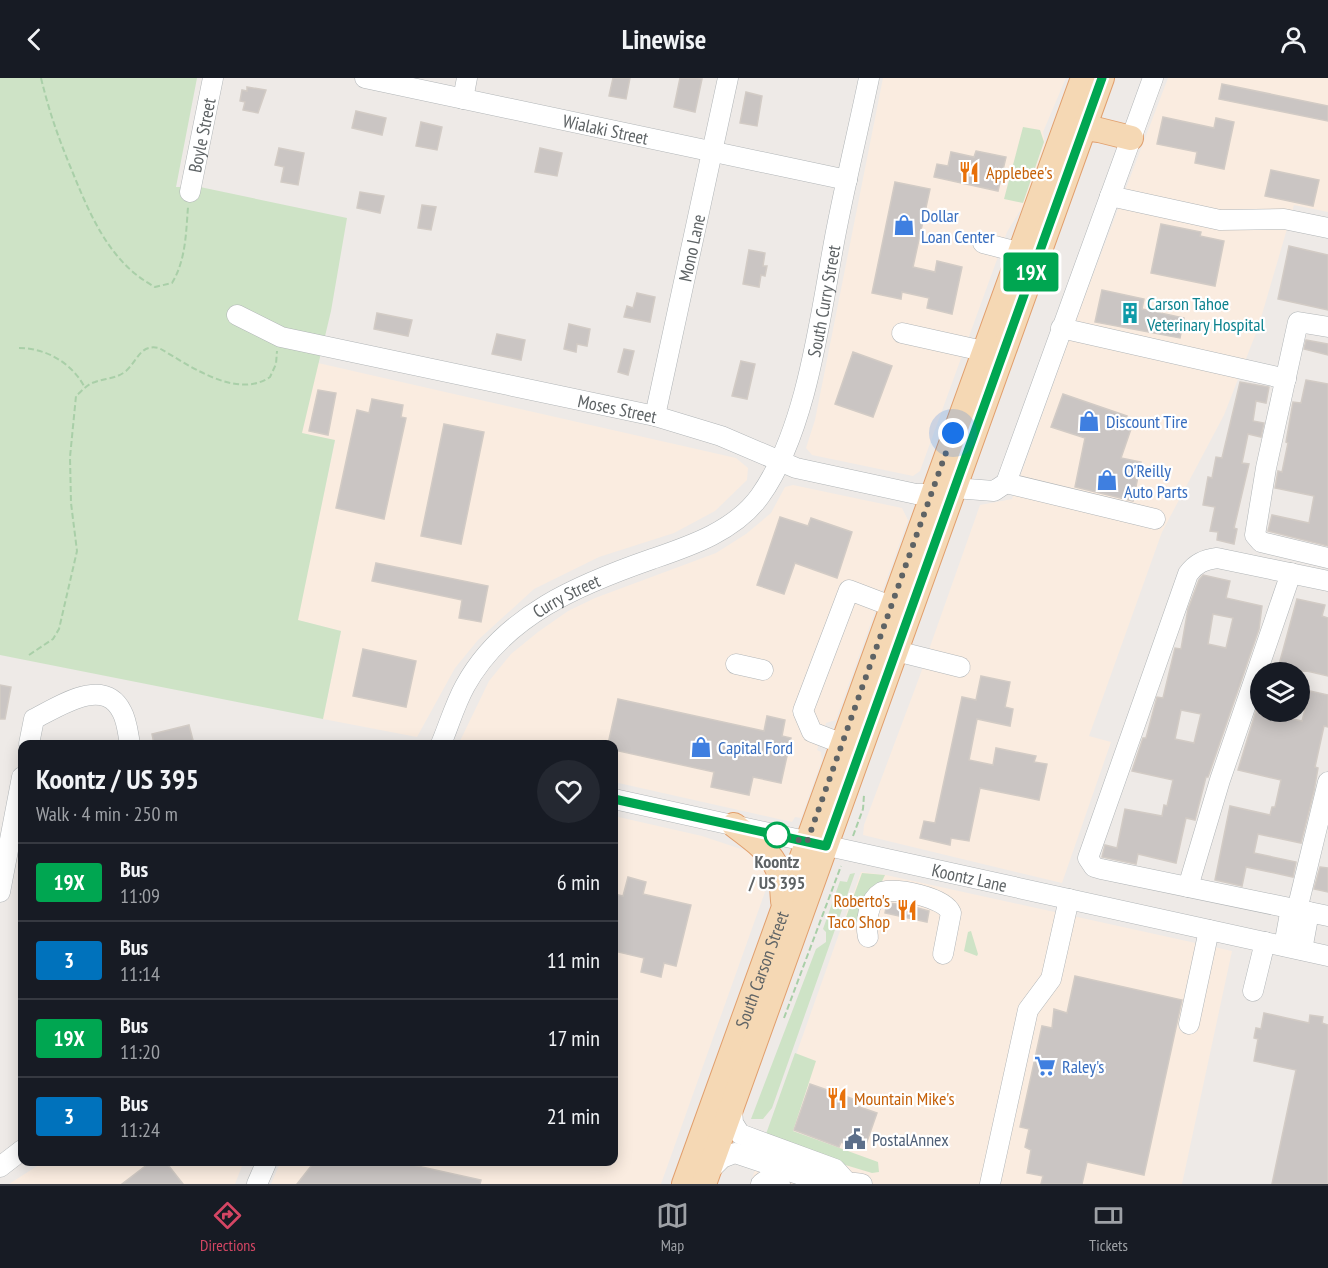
<!DOCTYPE html>
<html lang="en">
<head>
<meta charset="utf-8">
<style>
	:root { --surface:#171b24; --page:#242831; --text:#f1f3f6; --muted:#9ea1a6; --line:#363941; --accent:#d54664 }
	body { margin:0; font-family:"PT Sans Narrow",sans-serif; background:var(--page); color:var(--text); height:100vh; display:flex; flex-direction:column; font-size:22px; white-space:nowrap }
	* { box-sizing:border-box; margin:0 }
	p { font-size:20px; color:var(--muted) }
	.icon { flex:none; width:33px; height:33px; fill:none; stroke:currentColor; stroke-width:2; stroke-linecap:round; stroke-linejoin:round }
	.map { position:relative; flex:1; overflow:hidden }
	.side { position:absolute; left:18px; top:662px; width:600px; height:426px; display:flex; flex-direction:column; background:var(--surface); border-radius:12px; box-shadow:0 3px 15px #0003 }
	.side>* { flex:none }
	.badge { padding:0 12px; border-radius:4px; font-size:21px; line-height:39px }
	.controls { position:absolute; left:1250px; top:584px; display:grid; gap:12px }
	.controls a { display:grid; place-items:center; width:60px; height:60px; border-radius:50%; background:var(--surface); box-shadow:0 3px 15px #0003; font-size:30px }
	.you { position:absolute; width:30px; height:30px; margin:-15px; border:4px solid #fff; border-radius:50%; background:#1a73e8; box-shadow:0 0 0 9px #1a73e833 }
	.map>.badge { position:absolute; translate:-50% -50%; box-shadow:0 0 0 3px #fff }
	.round { display:grid; place-items:center; flex:none; width:63px; height:63px; border-radius:32px; background:var(--page) }
	.headline { display:flex; align-items:center; justify-content:space-between; height:102px; padding:0 18px }
	h1 { font-size:28px; font-weight:800; line-height:45px }
	ul { padding:0; list-style:none }
	li { display:flex; align-items:center; gap:18px; height:78px; padding:0 18px; border-top:2px solid var(--line) }
	li div { flex:1 }
	li b { display:block; font-size:22px }
	li em { font-style:normal }
	li .badge { min-width:66px; font-weight:700; text-align:center }
	header { display:flex; justify-content:space-between; align-items:center; height:78px; padding:0 18px; background:var(--surface); font-size:27px; font-weight:800 }
	.tab-bar { display:flex; justify-content:space-around; align-items:center; height:84px; border-top:2px solid var(--line); background:var(--surface); font-size:16px; color:var(--muted) }
	.tab-bar a { display:grid; justify-items:center; gap:3px }
	.tab-bar .on { color:var(--accent) }
	.map>svg:first-child { display:block }
	.commercial { fill:#faece0 }
	.green { fill:#cee3c6 }
	.building { fill:#cac5c3; stroke:#d2cbc5; stroke-width:1.5; fill-rule:evenodd }
	.lines { fill:none; stroke-linecap:round; stroke-linejoin:round }
	.minor-casing { stroke:#b1b5b7; stroke-width:21 }
	.major-casing { stroke:#e19f6d; stroke-width:26 }
	.path { stroke:#a9cfa8; stroke-width:2; stroke-dasharray:6 3; stroke-linecap:butt }
	.minor { stroke:#fff; stroke-width:20 }
	.major { stroke:#f5d8b4; stroke-width:24 }
	.line-casing { stroke:#fff; stroke-width:14 }
	.line { stroke:#00a651; stroke-width:9 }
	.walk { stroke:#5e6365; stroke-width:6; stroke-dasharray:0 10.8 }
	.stop-dot { fill:#fff; stroke:#00a651; stroke-width:3 }
	.labels { text-anchor:middle; dominant-baseline:central; stroke-width:4.5; stroke-linejoin:round; paint-order:stroke }
	.street-label { font-size:18px; fill:#5e6365; stroke:#fff }
	.food-label { font-size:18px; fill:#c56008; stroke:#fff; text-anchor:start }
	.shop-label { font-size:18px; fill:#366cbe; stroke:#fff; text-anchor:start }
	.culture-label { font-size:18px; fill:#0d838f; stroke:#fff; text-anchor:start }
	.stop-label { font-size:18px; font-weight:bold; fill:#5e6365; stroke:#fff }
	.service-label { font-size:18px; fill:#4e5e75; stroke:#fff; text-anchor:start }
</style>
</head>
<body>
<header><svg class="icon" aria-label="back" viewBox="0 0 24 24"><path d="M15 5l-7 7 7 7"/></svg>Linewise<svg class="icon" aria-label="person" viewBox="0 0 24 24"><circle cx="12" cy="8" r="4"/><path d="M4 21q1-7 8-7t8 7"/></svg></header>
<div class="map">
<svg width="1328" height="1106" viewBox="0 0 1328 1106">
	<rect width="100%" height="100%" fill="#eeeae7"/>
	<path class="commercial" d="M883 0H1066L1043 54 1045 65 1024 126 1007 154 920 393 913 398 812 377 806 370 815 342Z
		M1168 0H1328V134L1294 127 1258 250 1224 337 1162 454 1089 658 1111 664 1062 805 863 757 864 747 919 600 980 427 1012 421 1083 223Z
		M318 285 736 380 748 390 747 402 715 433 674 455 599 479 534 511 478 562 455 590 417 659 323 641 341 553 297 542 335 363 301 355Z
		M793 407 902 430 908 442 839 633 836 642 826 645 817 672 821 674 822 682 801 740 795 739 792 744 614 704V666L459 665 489 603 511 576 538 554 568 533 595 520 716 475 746 456 771 435 785 409Z
		M614 738 702 758 759 777 770 800 661 1106H271L281 1083H614Z
		M861 794 886 797 1232 873 1182 1106H750Z
		M45 1083H244L235 1106H9Z"/>
	<path class="green" d="M0 0H197L176 109H200L347 140 331 233 302 355 335 362 298 542 341 553 323 641 0 577Z
		M1023 49 1040 52 1044 64 1023 125 1004 121Z
		M855 795 772 1030 763 1041H751L816 871 826 864V854L823 851 840 803 847 804 850 796Z
		M862 795 885 797 861 847 845 842Z
		M971 853 978 876 977 878 964 873 968 854Z
		M795 975 816 983 793 1053 878 1084 879 1094 872 1095 832 1083 766 1056Z"/>
	<path class="building" d="M613 0H630L626 21 609 18Z
		M680 0 702 1 695 34 674 29Z
		M1222 6 1328 28V43L1219 21Z
		M247 9 266 12 258 35 243 32 245 24 240 23 242 12 247 13Z
		M746 14 762 18 757 48 740 45Z
		M356 33 386 40 382 57 352 50Z
		M1163 39 1214 50 1216 40 1234 44 1224 91 1195 85 1197 74 1157 66Z
		M421 44 442 49 437 72 416 68Z
		M279 70 304 75 298 107 281 104 284 89 275 87Z
		M540 70 562 75 557 98 535 94Z
		M976 73 1006 79 998 113 934 99 937 86 948 88 951 74 974 79Z
		M1271 92 1319 102 1313 128 1265 118Z
		M895 104 930 111 913 189 935 194 937 183 962 189 952 236 927 230 929 220 902 214 901 221 872 215Z
		M360 114 384 118 380 135 357 130Z
		M422 127 436 129 431 152 418 150Z
		M1161 146 1201 154 1200 158 1224 163 1215 208 1151 195Z
		M1289 168 1328 177V232L1278 221Z
		M749 172 765 175 763 188H767L765 198 761 197 759 209 743 206Z
		M1102 212 1144 221 1142 231 1184 240 1180 260 1095 244Z
		M637 215 655 219 650 244 624 239 627 228 633 230Z
		M377 235 412 242 408 258 374 251Z
		M569 246 590 251 587 268 577 266 576 274 564 271Z
		M497 256 525 262 521 282 492 276Z
		M1306 262 1328 266V277L1304 271Z
		M624 271 634 273 628 297 618 294Z
		M853 274 892 288 873 339 835 326Z
		M741 283 755 286 747 321 732 318Z
		M1306 302 1328 306V468L1268 453 1272 437 1309 445 1314 418 1275 410 1278 393 1282 394 1288 365 1286 364 1293 324 1301 325Z
		M1240 304 1269 309 1266 325 1256 323 1253 343 1264 345 1261 359 1248 356 1242 385 1249 386 1234 450 1237 451 1234 466 1217 462 1218 454 1210 453 1215 429 1203 427 1208 399 1212 400 1216 379 1222 380Z
		M318 312 336 315 328 357 309 353Z
		M1063 316 1127 338 1123 348 1131 351 1121 380 1141 384 1133 423 1075 409 1085 360 1051 349Z
		M372 321 403 327 401 339 406 340 384 441 336 430 357 332 369 335Z
		M444 346 484 354 461 466 421 458Z
		M780 439 808 448 811 440 852 454 837 500 795 485 784 516 757 507Z
		M376 485 488 508 481 544 459 540 462 522 372 503Z
		M1203 497 1230 503 1226 520 1262 528 1259 551 1208 699H1206L1195 742 1186 740 1176 785 1138 776 1136 786 1102 779 1105 767 1117 770 1125 731 1162 738 1164 727 1167 728 1173 702 1132 693 1143 660H1146L1157 619 1163 620 1175 570 1181 571 1188 531 1199 502ZM1213 536 1233 540 1226 570 1208 566ZM1181 632 1201 636 1194 665 1175 661Z
		M1297 521 1325 527 1322 538 1328 540V598L1307 593 1277 594Z
		M363 571 416 583 406 629 353 618Z
		M981 598 1010 604 1005 629 1013 631 1010 648 977 641 969 682 993 687 996 670 1036 678 1034 684 1047 686 1039 722 980 710 969 763 951 760 950 767 920 760 924 743 935 745 962 619 976 622Z
		M0 607 11 609 5 641H0Z
		M1310 613 1328 617V649L1324 648 1315 689 1318 690 1314 713 1301 765 1258 756 1254 775 1296 784 1293 799 1246 789 1242 808 1215 802 1230 728 1270 737 1272 729H1275L1281 702 1238 692 1256 633 1302 643Z
		M618 621 764 653 767 638 785 642 782 658 791 660 781 705 753 699 749 717 711 709 714 694 614 672V666H608Z
		M189 647 194 666H154L152 656Z
		M1320 789 1328 790V814L1314 811Z
		M628 799 646 804 643 816 691 827 676 888 664 885 661 899 641 894 644 880 614 873V816L623 818Z
		M887 825 907 827 929 833 927 844 885 835Z
		M1075 898 1182 922 1144 1097 1087 1084 1082 1106H1041L1043 1098 1027 1095 1031 1072 1025 1069 1029 1051 1020 1049 1042 948 1052 950 1054 931 1067 935Z
		M1264 935 1309 945 1310 937 1323 939 1322 945 1328 947V1106H1272L1296 992 1254 983 1258 961 1254 960 1256 950 1261 951Z
		M810 1006 856 1022 854 1027 877 1035 864 1072 841 1064 839 1069 794 1052Z
		M152 1083H165L183 1106H122Z
		M315 1083H395L481 1102 480 1106H297Z"/>
	<g class="lines">
		<defs>
			<g id="minor">
				<path id="s1" d="M365 0 847 102"/>
				<path d="M463 21 467 0"/>
				<path id="s2" d="M190 114 213 0"/>
				<path d="M1110 118 1220 142 1284 141 1328 150"/>
				<path d="M983 165 1021 175"/>
				<path id="s3" d="M237 237 281 259 655 338 721 358 796 390 916 416H932L954 410 994 413 1006 405 1153 0"/>
				<path d="M1328 249 1298 244 1266 390 1255 457 1261 464 1328 480"/>
				<path d="M1061 250 1286 301"/>
				<path d="M902 255 983 273"/>
				<path id="s4" d="M655 338 728 0"/>
				<path d="M1006 405 1155 441"/>
				<path d="M1328 503 1217 480C1204 482 1196 485 1188 496L1088 780 1094 789 1101 791 1328 838"/>
				<path d="M896 573 960 589"/>
				<path d="M736 586 763 592"/>
				<path d="M29 666 34 641C58 629 104 597 122 634 127 643 128 656 130 666"/>
				<path id="s5" d="M441 666C449 647 455 626 465 608 504 537 580 506 652 481 690 468 735 453 760 418 807 352 820 239 835 159 845 106 858 53 869 0"/>
				<path d="M843 666 812 654 803 633 849 512 891 528"/>
				<path id="s6" d="M614 721 1328 878"/>
				<path d="M1188 809 1220 702 1291 495"/>
				<path d="M0 814 22 699"/>
				<path d="M1297 832 1328 704"/>
				<path d="M868 859C865 845 868 822 882 814 898 810 944 819 951 835L943 876"/>
				<path d="M1284 868 1291 830"/>
				<path d="M1302 872 1309 834"/>
				<path d="M1253 913 1265 864"/>
				<path d="M1189 946 1209 852"/>
				<path d="M732 1030 733 1045 740 1056 835 1091 845 1102"/>
				<path d="M0 1089 22 1072"/>
				<path d="M708 1094 722 1080 735 1075 822 1104C836 1106 848 1103 862 1106"/>
				<path d="M257 1106 267 1083"/>
				<path d="M761 1106 765 1103 780 1106"/>
				<path d="M990 1106 1028 932 1051 901 1069 821"/>
			</g>
			<g id="major">
				<path d="M1069 48 1099 52 1131 60"/>
				<path d="M734 747C766 772 782 780 783 823"/>
				<path id="s7" d="M684 1106 1083 0"/>
				<path d="M704 1106 1102 0"/>
			</g>
		</defs>
		<use href="#minor" class="minor-casing"/>
		<use href="#major" class="major-casing"/>
		<path class="path" d="M41 0C49 33 57 56 70 88 89 134 108 184 155 209L172 205C186 182 186 154 188 129
			M19 270C47 270 73 286 85 310
			M29 577 53 561 59 551 77 473 71 425 70 379 76 318C81 314 87 306 95 304 106 300 116 301 126 293 138 282 140 266 159 270 189 287 236 322 270 299L276 286 277 273
			M853 758 863 731 864 717
			M784 940 841 788"/>
		<use href="#minor" class="minor"/>
		<use href="#major" class="major"/>
	</g>
	<g class="lines">
		<defs>
			<path id="line" d="M614 721 826 768 1102 0"/>
		</defs>
		<use href="#line" class="line-casing"/>
		<use href="#line" class="line"/>
		<path class="walk" d="M777 757 772 756 807 764 953 355"/>
	</g>
	<defs>
		<symbol id="restaurant-bare" viewBox="-9 -9 18 18"><path d="M-5-6h1v4h1v-4h1v4h1v-4h1v5L-1.5 .5V6h-2V.5L-5-1ZM5-6V6H3V1.5H1.5Q1.5-4 5-6Z" fill="#e8710a" stroke="#fff" stroke-width="2.5" paint-order="stroke"/></symbol>
		<symbol id="shop-bare" viewBox="-9 -9 18 18"><path d="M-5-2.5h2.3a2.7 3.5 0 0 1 5.4 0H5L5.5 6h-11ZM-1.5-2.5h3a1.5 2.3 0 0 0-3 0Z" fill="#3f7fe0" stroke="#fff" stroke-width="2.5" paint-order="stroke"/></symbol>
		<symbol id="building-bare" viewBox="-9 -9 18 18"><path d="M-4-6H4V6H1V3H-1V6H-4ZM-2.5-4.3h1.7v1.8h-1.7ZM.8-4.3h1.7v1.8H.8ZM-2.5-1h1.7V.8h-1.7ZM.8-1h1.7V.8H.8Z" fill="#0f9aa8" stroke="#fff" stroke-width="2.5" paint-order="stroke"/></symbol>
		<symbol id="supermarket-bare" viewBox="-9 -9 18 18"><path d="M-6-5.5h2.5l.6 2H6L4.5 2H-2.5L-4.4-4H-6ZM-1.5 3.2a1.3 1.3 0 1 0 .1 0ZM3 3.2a1.3 1.3 0 1 0 .1 0Z" fill="#3f7fe0" stroke="#fff" stroke-width="2.5" paint-order="stroke"/></symbol>
		<symbol id="civic-bare" viewBox="-9 -9 18 18"><path d="M-.6-6.5H3V-4.5H.6V-3L4-1V1h2V6H-6V1h2V-1L-.6-3ZM-1.2 2.5V6h2.4V2.5Z" fill="#5c6f8a" stroke="#fff" stroke-width="2.5" paint-order="stroke"/></symbol>
	</defs>
	<g fill-rule="evenodd">
		<use href="#restaurant-bare" x="954" y="79" width="30" height="30"/>
		<use href="#shop-bare" x="889" y="132" width="30" height="30"/>
		<use href="#building-bare" x="1115" y="220" width="30" height="30"/>
		<use href="#shop-bare" x="1074" y="328" width="30" height="30"/>
		<use href="#shop-bare" x="1092" y="387" width="30" height="30"/>
		<use href="#shop-bare" x="686" y="654" width="30" height="30"/>
		<use href="#restaurant-bare" x="892" y="817" width="30" height="30"/>
		<use href="#supermarket-bare" x="1030" y="973" width="30" height="30"/>
		<use href="#restaurant-bare" x="822" y="1005" width="30" height="30"/>
		<use href="#civic-bare" x="840" y="1046" width="30" height="30"/>
	</g>
	<circle class="stop-dot" cx="777" cy="757" r="12"/>
	<g class="labels">
		<g class="street-label">
			<text stroke="none"><textPath href="#s1" startOffset="246">Wialaki Street</textPath></text>
			<text stroke="none"><textPath href="#s2" startOffset="58">Boyle Street</textPath></text>
			<text stroke="none"><textPath href="#s4" startOffset="172">Mono Lane</textPath></text>
			<text stroke="none"><textPath href="#s5" startOffset="628">South Curry Street</textPath></text>
			<text stroke="none"><textPath href="#s3" startOffset="393">Moses Street</textPath></text>
			<text stroke="none"><textPath href="#s5" startOffset="201">Curry Street</textPath></text>
			<text stroke="none"><textPath href="#s6" startOffset="364">Koontz Lane</textPath></text>
			<text stroke="none"><textPath href="#s7" startOffset="228">South Carson Street</textPath></text>
		</g>
		<g class="food-label">
			<text x="986" y="94">Applebee's</text>
			<text x="890" y="822" text-anchor="end">Roberto's<tspan x="890" dy="21">Taco Shop</tspan></text>
			<text x="854" y="1020">Mountain Mike's</text>
		</g>
		<g class="shop-label">
			<text x="921" y="137">Dollar<tspan x="921" dy="21">Loan Center</tspan></text>
			<text x="1106" y="343">Discount Tire</text>
			<text x="1124" y="392">O'Reilly<tspan x="1124" dy="21">Auto Parts</tspan></text>
			<text x="718" y="669">Capital Ford</text>
			<text x="1062" y="988">Raley's</text>
		</g>
		<g class="culture-label">
			<text x="1147" y="225">Carson Tahoe<tspan x="1147" dy="21">Veterinary Hospital</tspan></text>
		</g>
		<g class="stop-label">
			<text x="777" y="783">Koontz<tspan x="777" dy="21">/ US 395</tspan></text>
		</g>
		<g class="service-label">
			<text x="872" y="1061">PostalAnnex</text>
		</g>
	</g>
</svg>
<div class="controls">
<a><svg class="icon" aria-label="layers" viewBox="0 0 24 24"><path d="M12 4l9 5-9 5-9-5zM3 14l9 5 9-5"/></svg></a>
</div>
<div class="you" style="left:953px;top:355px"></div>
<b class="badge" style="left:1031px;top:194px;background:#00a651;color:#fff">19X</b>
<section class="side">
<div class="headline"><div><h1>Koontz / US 395</h1><p>Walk · 4 min · 250 m</p></div><a class="round"><svg class="icon" aria-label="heart" viewBox="0 0 24 24"><path d="M12 20l-8-8c-3-5 5-10 8-4 3-6 11-1 8 4z"/></svg></a></div>
<ul>
<li><span class="badge" style="background:#00a651;color:#fff">19X</span><div><b>Bus</b><p>11:09</p></div><em>6 min</em></li>
<li><span class="badge" style="background:#0072bc;color:#fff">3</span><div><b>Bus</b><p>11:14</p></div><em>11 min</em></li>
<li><span class="badge" style="background:#00a651;color:#fff">19X</span><div><b>Bus</b><p>11:20</p></div><em>17 min</em></li>
<li><span class="badge" style="background:#0072bc;color:#fff">3</span><div><b>Bus</b><p>11:24</p></div><em>21 min</em></li>
</ul>
</section>
</div>
<nav class="tab-bar">
<a class="on"><svg class="icon" aria-label="directions" viewBox="0 0 24 24"><path d="M12 3l9 9-9 9-9-9zM9 14v-3h6M13 9l2 2-2 2"/></svg>Directions</a>
<a><svg class="icon" aria-label="map" viewBox="0 0 24 24"><path d="M3 6l6-2 6 2 6-2v14l-6 2-6-2-6 2zM9 4v14M15 6v14"/></svg>Map</a>
<a><svg class="icon" aria-label="tickets" viewBox="0 0 24 24"><path d="M3 7h18v10H3zM15 7v10"/></svg>Tickets</a>
</nav>
</body>
</html>
